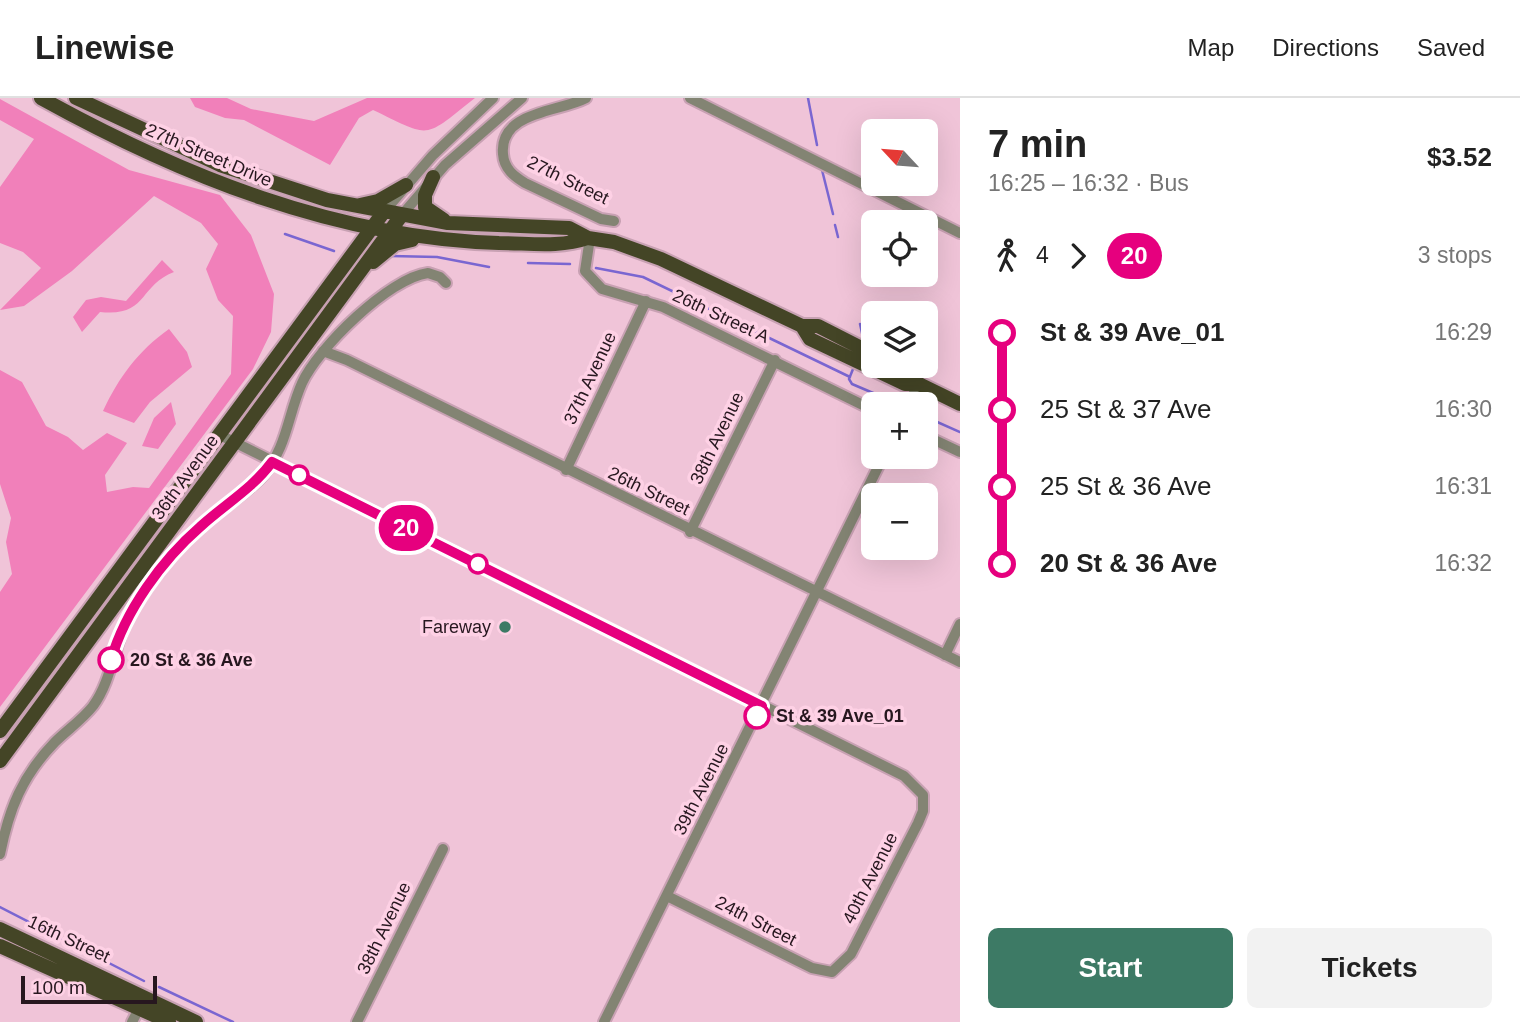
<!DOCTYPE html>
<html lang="en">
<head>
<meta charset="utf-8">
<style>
	:root { --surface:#fff; --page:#f2f2f2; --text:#222; --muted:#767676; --line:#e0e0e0; --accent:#3d7a65 }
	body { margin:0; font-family:Arial,sans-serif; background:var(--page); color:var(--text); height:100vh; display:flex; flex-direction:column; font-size:26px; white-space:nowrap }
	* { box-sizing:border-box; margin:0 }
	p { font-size:23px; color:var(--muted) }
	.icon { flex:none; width:38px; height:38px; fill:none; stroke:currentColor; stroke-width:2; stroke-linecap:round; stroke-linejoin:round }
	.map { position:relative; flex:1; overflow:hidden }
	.sheet { display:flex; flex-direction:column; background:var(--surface); width:560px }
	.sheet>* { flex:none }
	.badge { padding:0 14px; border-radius:23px; font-size:24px; line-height:46px }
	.needle { width:46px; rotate:296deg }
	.tools { position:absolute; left:861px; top:21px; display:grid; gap:14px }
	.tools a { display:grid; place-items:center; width:77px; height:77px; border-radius:10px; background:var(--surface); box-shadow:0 7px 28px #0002; font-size:35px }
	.scale { position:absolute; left:21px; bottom:18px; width:136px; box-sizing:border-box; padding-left:7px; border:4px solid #27171f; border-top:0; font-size:19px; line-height:24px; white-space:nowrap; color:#27171f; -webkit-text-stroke:5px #fed1e5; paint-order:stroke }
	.map>.badge { position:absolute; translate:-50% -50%; box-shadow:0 0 0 4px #fff }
	.legs { display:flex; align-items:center; gap:10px; height:77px; padding:0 28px; font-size:23px }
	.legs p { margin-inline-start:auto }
	.summary { display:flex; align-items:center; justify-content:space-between; height:119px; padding:0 28px }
	h1 { font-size:38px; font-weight:700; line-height:52px }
	.button { display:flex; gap:14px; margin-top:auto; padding:14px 28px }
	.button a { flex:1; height:80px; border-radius:10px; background:var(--accent); color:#fff; font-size:28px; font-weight:700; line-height:80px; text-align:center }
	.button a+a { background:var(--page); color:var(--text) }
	ul { padding:0 28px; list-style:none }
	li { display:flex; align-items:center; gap:24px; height:77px; font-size:26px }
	li i { display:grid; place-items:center; width:10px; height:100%; margin:0 9px; background:currentColor }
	li i::after { content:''; width:18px; height:18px; margin:-9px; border:5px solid; border-radius:50%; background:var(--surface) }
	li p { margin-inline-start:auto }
	li:first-child i { background:linear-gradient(#0000 50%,currentColor 0) }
	li:last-child i { background:linear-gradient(currentColor 50%,#0000 0) }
	header { display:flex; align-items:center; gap:42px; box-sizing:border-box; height:98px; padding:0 35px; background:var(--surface); border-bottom:2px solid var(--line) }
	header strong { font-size:33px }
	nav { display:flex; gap:38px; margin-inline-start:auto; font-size:24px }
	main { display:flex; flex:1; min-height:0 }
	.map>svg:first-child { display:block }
	.green { fill:#f180ba }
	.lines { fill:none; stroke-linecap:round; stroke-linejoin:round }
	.stream { stroke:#7a66d1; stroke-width:2.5 }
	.minor-casing { stroke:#c8a1b3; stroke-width:14 }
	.major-casing { stroke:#c8a1b3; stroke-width:18 }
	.minor { stroke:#838473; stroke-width:10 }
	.major { stroke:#444526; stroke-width:14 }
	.line-1-casing { stroke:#fff; stroke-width:16 }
	.line-1 { stroke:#e6007e; stroke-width:10 }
	.stop-1-dot { fill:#fff; stroke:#e6007e; stroke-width:3.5 }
	.poi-dot { fill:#3d7a65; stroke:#fed1e5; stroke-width:2.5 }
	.labels { text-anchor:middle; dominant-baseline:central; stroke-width:7; stroke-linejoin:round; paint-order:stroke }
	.street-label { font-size:18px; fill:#27171f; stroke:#fed1e5 }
	.poi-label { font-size:18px; fill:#27171f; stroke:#fed1e5; text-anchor:end }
	.stop-label { font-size:18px; font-weight:bold; fill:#27171f; stroke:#fed1e5; text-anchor:start }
</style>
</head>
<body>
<header>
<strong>Linewise</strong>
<nav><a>Map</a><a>Directions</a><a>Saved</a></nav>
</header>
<main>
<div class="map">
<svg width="960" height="924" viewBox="0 0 960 924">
	<rect width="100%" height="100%" fill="#f0c4d8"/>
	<path class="green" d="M190 0H227L251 11 314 23 367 0H475C422 42 432 40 373 12L359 20 330 67 244 22 225 20 195 9Z
		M0 1 129 72 220 97 251 137 274 196 271 234 253 271 0 609V494L12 476 6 444 11 420 0 386V272L22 284 46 328 68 339 83 352 107 335 127 345 105 377 107 394 133 389 149 390 231 276 233 218 218 202 206 171 218 146 201 125 154 98 72 173 24 208 0 212 41 170 23 154 0 145V89L34 41 0 22Z
		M162 162 174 174C138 188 148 219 100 214L82 234 73 219 86 202 101 199 126 203Z
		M169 231 187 254 192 269 150 304 134 325 103 313C119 279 138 253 169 231Z
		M171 304 176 326 158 351 142 348 154 320Z"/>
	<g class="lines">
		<path class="stream" d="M808 0 817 47
			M822 72 833 116
			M835 127 838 139
			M285 136 334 153
			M391 158 437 159 489 169
			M528 165 570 166
			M596 170 643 179 850 279
			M860 226 864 244
			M853 271 849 281 852 286 899 306
			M926 319 960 334
			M0 809 144 883
			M159 889 233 924"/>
		<defs>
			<path id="minor" d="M586 0C560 14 499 13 503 56 504 71 514 78 525 85L601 121 614 123
				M690 0 960 135
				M383 115 433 57 493 0
				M401 118 445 67 522 0
				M590 140 585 173 602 191 663 209 873 312
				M323 253 347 262 960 564
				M908 306 919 286
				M218 336 904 678 923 697V713L918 725 851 856 832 874 812 870 667 798
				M926 338 960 354
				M566 372 646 203
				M690 434 775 262
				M945 557 960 526
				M0 756C9 711 22 678 55 644 67 632 82 622 93 608 113 581 114 543 131 514 150 484 174 451 201 427 221 410 246 396 263 377 287 350 288 316 302 285 318 250 389 180 428 175L440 179 446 185
				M132 924 142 905
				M357 924 443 751
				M604 924 883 359"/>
			<path id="major" d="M41 0C182 78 336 140 499 145 529 145 559 150 588 140
				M76 0 220 67 327 102 448 125 569 130 588 140 614 144 661 161 802 228H818L873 256
				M433 79 425 97V109L444 122
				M360 107 378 103 406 87
				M373 164 395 146 412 142
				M802 228 810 241 905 286H919
				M897 268 908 272 919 286 960 306
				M0 633 383 115
				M0 663 401 118
				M0 831 196 924
				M0 848 169 924"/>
		</defs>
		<use href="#minor" class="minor-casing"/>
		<use href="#major" class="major-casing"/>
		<use href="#minor" class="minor"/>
		<use href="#major" class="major"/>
	</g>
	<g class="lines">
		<defs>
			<path id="line-1" d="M111 562C125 513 162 462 200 429 224 407 253 390 272 364L762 608 757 618"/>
		</defs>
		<use href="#line-1" class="line-1-casing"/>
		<use href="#line-1" class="line-1"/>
	</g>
	<g class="stop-1-dot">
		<circle cx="299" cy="377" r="9"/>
		<circle cx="478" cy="466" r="9"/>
		<circle cx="111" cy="562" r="12"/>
		<circle cx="757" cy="618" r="12"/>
	</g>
	<circle class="poi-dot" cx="505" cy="529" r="7"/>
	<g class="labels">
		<g class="street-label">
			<text transform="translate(209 57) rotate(23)">27th Street Drive</text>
			<text transform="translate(568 82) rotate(26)">27th Street</text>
			<text transform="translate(721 218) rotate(25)">26th Street A</text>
			<text transform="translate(590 280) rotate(-65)">37th Avenue</text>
			<text transform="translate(717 340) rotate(-64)">38th Avenue</text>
			<text transform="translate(185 379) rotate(-54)">36th Avenue</text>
			<text transform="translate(649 393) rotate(26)">26th Street</text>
			<text transform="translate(701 691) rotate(-63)">39th Avenue</text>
			<text transform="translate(870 780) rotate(-63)">40th Avenue</text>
			<text transform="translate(756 823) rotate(27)">24th Street</text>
			<text transform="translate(384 830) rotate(-64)">38th Avenue</text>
			<text transform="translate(69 841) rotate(25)">16th Street</text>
		</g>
		<g class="poi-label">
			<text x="491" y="529">Fareway</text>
		</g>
		<g class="stop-label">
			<text x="130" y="562">20 St &amp; 36 Ave</text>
			<text x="776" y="618">St &amp; 39 Ave_01</text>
		</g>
	</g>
</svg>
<div class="tools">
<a><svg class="needle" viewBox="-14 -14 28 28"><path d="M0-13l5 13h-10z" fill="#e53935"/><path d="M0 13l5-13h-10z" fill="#767676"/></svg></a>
<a><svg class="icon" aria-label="locate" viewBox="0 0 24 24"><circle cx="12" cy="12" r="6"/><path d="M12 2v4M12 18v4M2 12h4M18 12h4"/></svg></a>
<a><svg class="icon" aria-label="layers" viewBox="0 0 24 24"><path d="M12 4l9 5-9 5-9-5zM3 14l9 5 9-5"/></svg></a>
<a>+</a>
<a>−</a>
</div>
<div class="scale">100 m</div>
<b class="badge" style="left:406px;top:430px;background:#e6007e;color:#fff">20</b>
</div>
<section class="sheet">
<div class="summary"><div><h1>7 min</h1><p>16:25 – 16:32 · Bus</p></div><b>$3.52</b></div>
<div class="legs"><svg class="icon" aria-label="walk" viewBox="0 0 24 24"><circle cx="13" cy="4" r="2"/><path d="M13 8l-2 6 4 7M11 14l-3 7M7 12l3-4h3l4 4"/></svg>4<svg class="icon" aria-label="forward" viewBox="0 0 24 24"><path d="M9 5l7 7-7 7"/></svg><b class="badge" style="background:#e6007e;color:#fff">20</b><p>3 stops</p></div>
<ul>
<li><i style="color:#e6007e"></i><b>St &amp; 39 Ave_01</b><p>16:29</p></li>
<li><i style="color:#e6007e"></i><span>25 St &amp; 37 Ave</span><p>16:30</p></li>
<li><i style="color:#e6007e"></i><span>25 St &amp; 36 Ave</span><p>16:31</p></li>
<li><i style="color:#e6007e"></i><b>20 St &amp; 36 Ave</b><p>16:32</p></li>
</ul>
<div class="button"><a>Start</a><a>Tickets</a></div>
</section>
</main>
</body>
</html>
